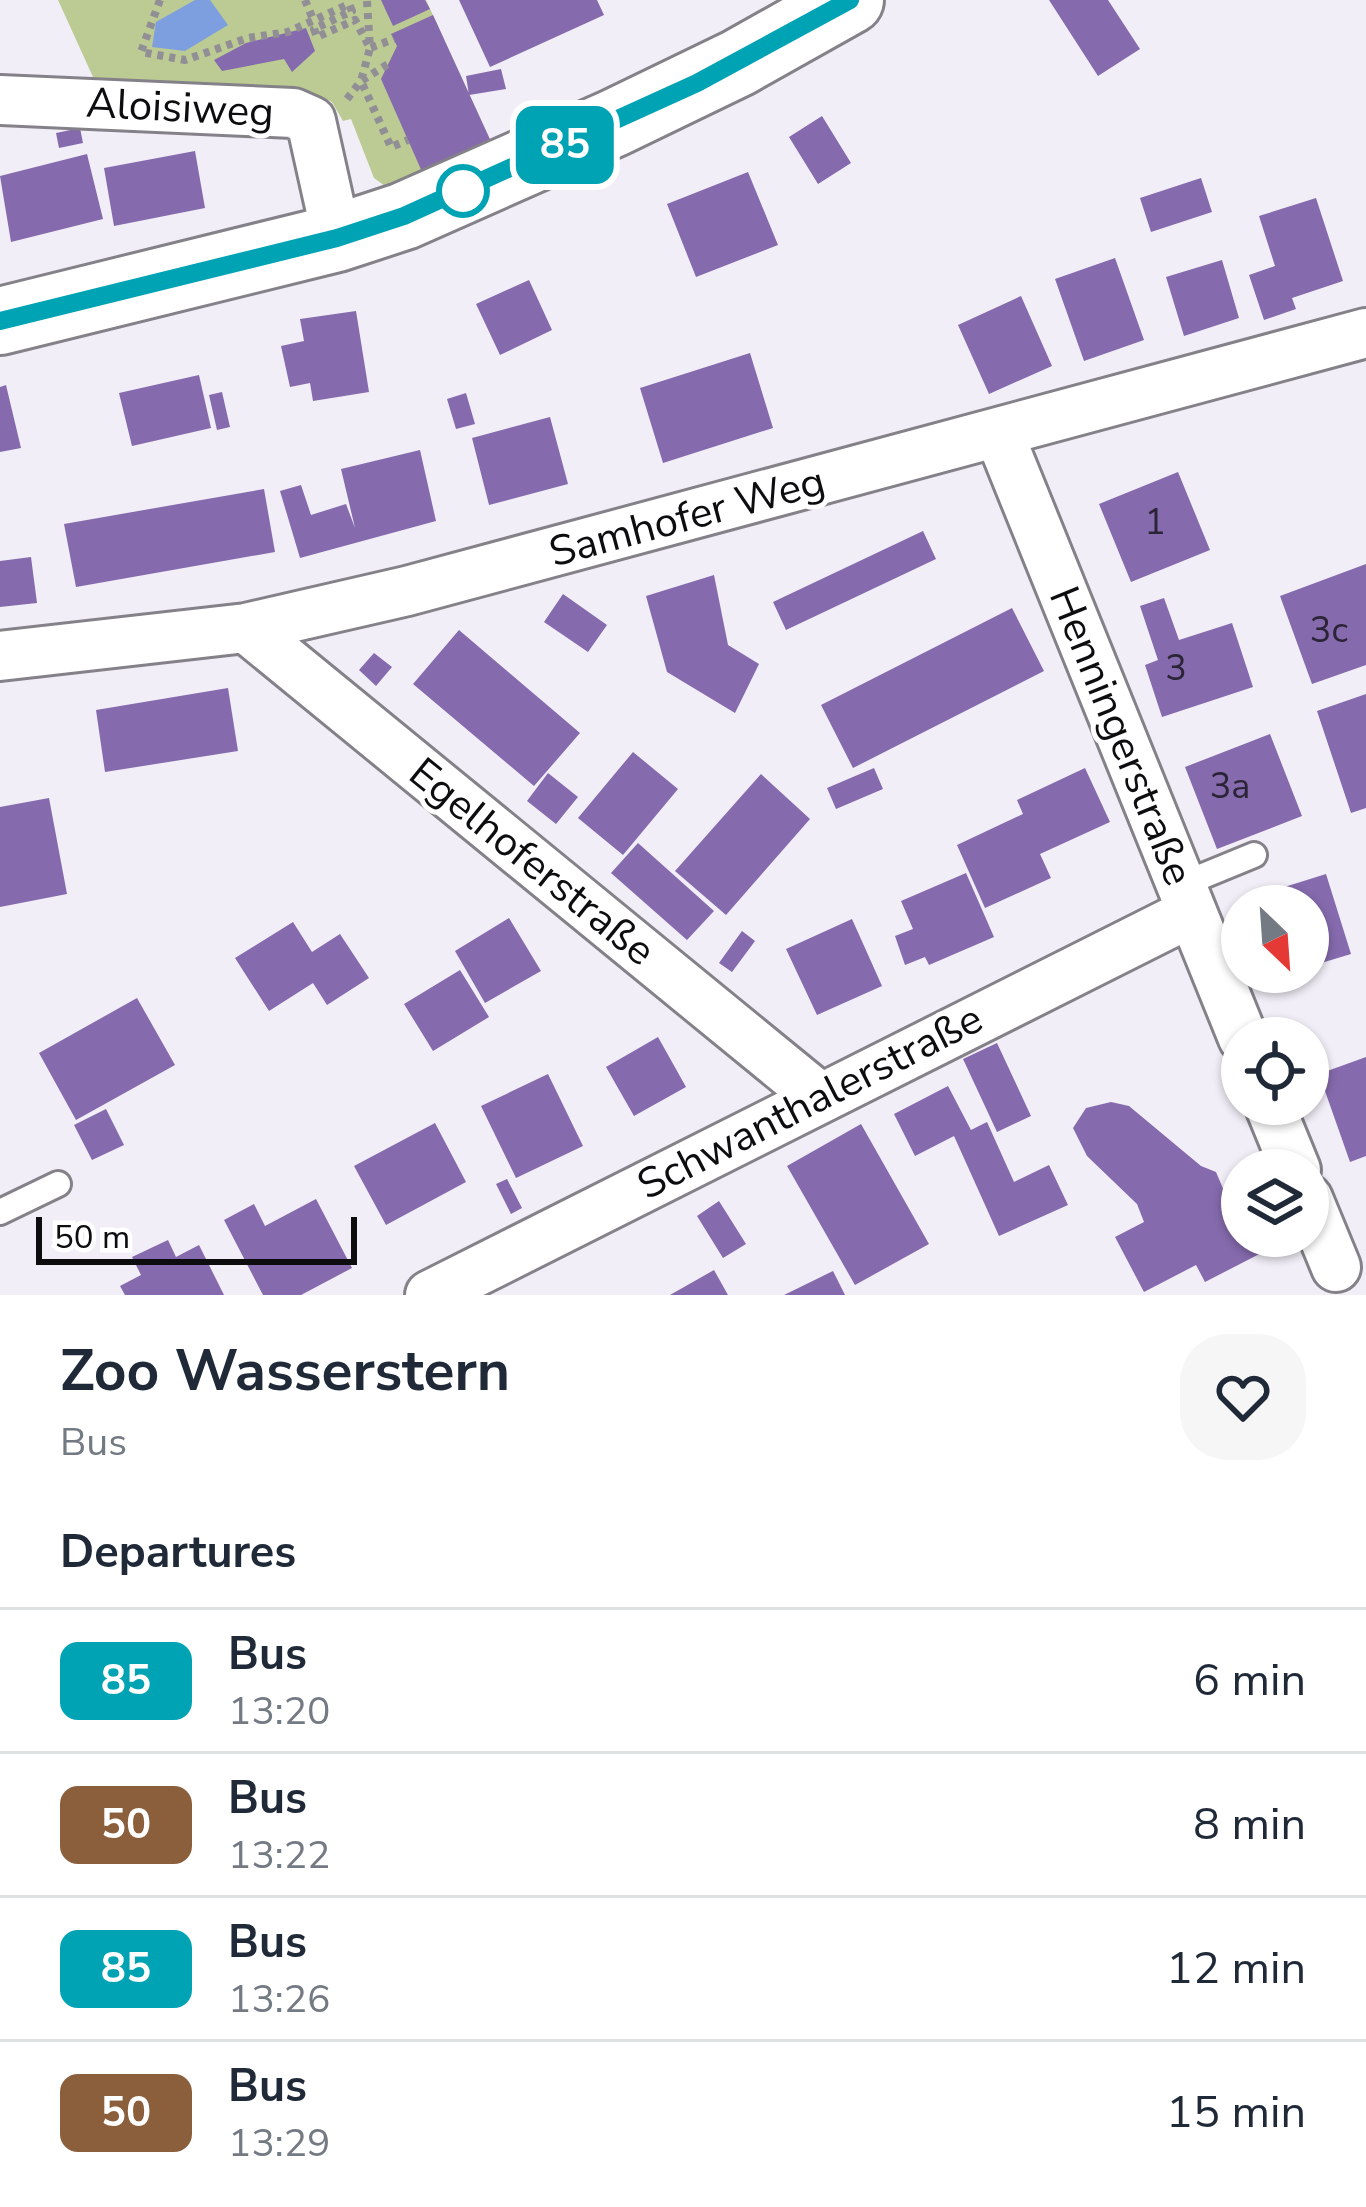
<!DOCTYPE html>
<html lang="en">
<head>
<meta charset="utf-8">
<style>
	:root { --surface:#fff; --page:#f6f6f7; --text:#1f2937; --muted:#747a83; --line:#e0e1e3 }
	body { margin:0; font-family:"Nunito Sans",sans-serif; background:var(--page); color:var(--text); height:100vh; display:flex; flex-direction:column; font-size:45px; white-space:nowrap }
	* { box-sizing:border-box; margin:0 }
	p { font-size:39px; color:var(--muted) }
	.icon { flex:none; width:66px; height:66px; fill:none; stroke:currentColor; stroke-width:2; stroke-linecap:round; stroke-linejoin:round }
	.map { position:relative; height:1295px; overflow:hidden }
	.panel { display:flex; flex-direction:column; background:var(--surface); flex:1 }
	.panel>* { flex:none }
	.badge { padding:0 24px; border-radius:18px; font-size:42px; line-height:78px }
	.needle { width:78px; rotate:155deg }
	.controls { position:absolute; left:1221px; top:885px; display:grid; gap:24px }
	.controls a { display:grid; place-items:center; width:108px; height:108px; border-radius:50%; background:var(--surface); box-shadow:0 3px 9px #0004; font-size:60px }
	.scale { position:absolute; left:36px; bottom:30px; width:321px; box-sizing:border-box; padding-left:12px; border:6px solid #0d0c0f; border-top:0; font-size:33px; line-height:42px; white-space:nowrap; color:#0d0c0f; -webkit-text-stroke:9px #fff; paint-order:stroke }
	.map>.badge { position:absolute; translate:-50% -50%; box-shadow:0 0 0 6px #fff }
	h2 { padding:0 60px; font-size:45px; line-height:108px }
	.round { display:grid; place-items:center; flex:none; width:126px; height:126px; border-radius:48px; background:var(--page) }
	.head { display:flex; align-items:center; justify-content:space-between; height:204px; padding:0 60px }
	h1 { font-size:57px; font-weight:700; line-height:90px }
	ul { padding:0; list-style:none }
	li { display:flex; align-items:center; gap:36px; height:144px; padding:0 60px; border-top:3px solid var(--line) }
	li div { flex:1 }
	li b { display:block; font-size:45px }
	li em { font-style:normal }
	li .badge { min-width:132px; font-weight:700; text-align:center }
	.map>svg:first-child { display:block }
	.green { fill:#bccb93 }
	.water { fill:#7d9fe0 }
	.building { fill:#856aad }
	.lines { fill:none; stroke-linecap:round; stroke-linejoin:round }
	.lane-casing { stroke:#848189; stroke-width:30 }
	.street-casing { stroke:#848189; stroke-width:54 }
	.secondary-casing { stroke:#848189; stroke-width:72 }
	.path { stroke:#918f95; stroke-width:8; stroke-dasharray:6 6; stroke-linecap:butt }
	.lane { stroke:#fff; stroke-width:24 }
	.street { stroke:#fff; stroke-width:48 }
	.secondary { stroke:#fff; stroke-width:66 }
	.line-casing { stroke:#fff; stroke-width:27 }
	.line { stroke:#00a3b4; stroke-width:18 }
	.stop-dot { fill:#fff; stroke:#00a3b4; stroke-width:6 }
	.labels { text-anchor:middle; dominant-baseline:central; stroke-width:10; stroke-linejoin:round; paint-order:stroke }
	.number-label { font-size:36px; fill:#2b2436 }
	.street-label { font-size:42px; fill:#0d0c0f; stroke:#fff }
</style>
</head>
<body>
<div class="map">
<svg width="1366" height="1295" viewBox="0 0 1366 1295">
	<rect width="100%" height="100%" fill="#f1eef7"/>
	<path class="green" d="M58 0H426L493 146 385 186 374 178 351 119 343 121 332 102 321 97 98 88Z"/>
	<path class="water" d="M195 0H210L228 25 185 51 152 47 156 22Z"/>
	<path class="building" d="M381 0H425L430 9 393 26Z
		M459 0H597L604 15 490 67Z
		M1049 0H1108L1140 49 1098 76Z
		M433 15 493 146 423 174 381 79 397 46 391 34Z
		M306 28 315 51 292 72 284 59 222 71 214 60 246 43Z
		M501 69 506 89 469 95 466 76Z
		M822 116 851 163 818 184 789 137Z
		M80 128 83 143 59 148 56 133Z
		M195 151 205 208 114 226 104 168Z
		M87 154 103 219 11 242 0 176Z
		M748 172 778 245 696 277 667 204Z
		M1201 178 1212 212 1151 232 1140 198Z
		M1316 198 1343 281 1292 298 1296 309 1264 320 1249 275 1275 266 1259 216Z
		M1115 258 1144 340 1084 361 1055 279Z
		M1222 260 1239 318 1184 336 1166 277Z
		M529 280 552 330 500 355 476 304Z
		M1021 296 1052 366 989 394 958 325Z
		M356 311 369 392 313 401 310 383 290 387 281 346 304 341 300 319Z
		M750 353 773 428 663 463 640 388Z
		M199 375 211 428 132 446 119 393Z
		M6 385 21 448 0 452V387Z
		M222 392 230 427 217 430 209 395Z
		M466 393 475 424 456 429 447 399Z
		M550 417 568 484 489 505 472 438Z
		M420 450 436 521 300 558 280 491 301 485 311 515 346 504 355 528 341 469Z
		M1178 472 1210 550 1131 582 1099 504Z
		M264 489 275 552 76 587 64 524Z
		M923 531 936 559 786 630 773 602Z
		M31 557 37 603 0 607V561Z
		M1366 564V665L1312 684 1280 596Z
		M714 575 728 645 759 664 735 713 667 672 646 596Z
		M563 594 607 625 588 652 544 622Z
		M1164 598 1179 640 1232 623 1253 687 1162 717 1145 665 1158 660 1140 606Z
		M1012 608 1044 671 853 768 821 705Z
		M459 630 580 733 534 786 413 684Z
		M374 653 392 667 376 686 359 670Z
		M228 688 238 751 105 772 96 710Z
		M1366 694V808L1351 813 1317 711Z
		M1270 734 1302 816 1217 849 1185 767Z
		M633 752 678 789 623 855 578 818Z
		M874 768 883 789 836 809 827 788Z
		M1085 768 1110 822 1040 854 1051 878 985 908 957 845 1023 814 1017 800Z
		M548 773 578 797 556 824 527 801Z
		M761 774 810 819 726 915 675 871Z
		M49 798 67 894 0 907V807Z
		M638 843 714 911 687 940 611 873Z
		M966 873 994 937 929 965 925 957 905 965 895 936 913 929 901 901Z
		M1326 874 1351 954 1308 967V906H1239L1237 902Z
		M509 918 541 971 485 1003 455 951Z
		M852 919 882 986 817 1015 786 949Z
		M293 922 312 952 340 934 369 978 327 1005 313 983 269 1011 235 958Z
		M742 931 755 941 732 972 719 963Z
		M460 970 489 1017 433 1051 404 1004Z
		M137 998 175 1065 76 1120 39 1053Z
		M658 1037 686 1087 634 1116 606 1067Z
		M997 1043 1031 1116 997 1132 963 1059Z
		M1366 1057V1156L1350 1162 1319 1074Z
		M548 1074 583 1146 516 1178 481 1106Z
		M948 1086 971 1130 987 1122 1014 1182 1049 1165 1068 1205 999 1236 954 1136 915 1156 894 1114Z
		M1111 1102 1129 1106 1201 1166 1216 1172 1230 1205 1242 1199V1236H1270L1275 1246 1205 1282 1196 1265 1144 1292 1115 1237 1144 1222 1137 1204 1087 1156 1073 1128 1086 1108Z
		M106 1109 124 1145 92 1160 74 1125Z
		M435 1123 466 1182 386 1225 354 1166Z
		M861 1124 929 1244 855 1285 787 1166Z
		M507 1179 522 1208 511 1214 496 1184Z
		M316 1199 352 1268 301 1295H263L224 1220 254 1204 265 1226Z
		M719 1201 746 1244 723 1258 697 1216Z
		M168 1240 176 1257 199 1245 224 1295H125L120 1286 141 1275 132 1257Z
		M714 1270 728 1295H670Z
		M833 1271 845 1295H784Z"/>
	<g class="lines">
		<defs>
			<path id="lane" d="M1181 885 1254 855
				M0 1212 58 1184"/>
			<path id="street" d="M0 100 293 113 311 121 337 238
				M999 434 1243 1038
				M246 628 818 1096
				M0 656 246 628 407 591 1366 333
				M1269 1104 1296 1170
				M1308 1199 1336 1267
				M430 1295 1192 912"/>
			<path id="secondary" d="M0 321 337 238 404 216 614 123 738 63 850 0"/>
		</defs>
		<use href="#lane" class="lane-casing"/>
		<use href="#street" class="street-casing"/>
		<use href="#secondary" class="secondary-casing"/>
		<path class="path" d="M160 0 141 52 185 60 248 38 288 32 349 4 352 11 314 29 317 37 355 20 370 48 361 81 391 147 408 140
			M305 0 312 17
			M367 1 370 48 394 39
			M347 99 361 81 388 64"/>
		<use href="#lane" class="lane"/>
		<use href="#street" class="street"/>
		<use href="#secondary" class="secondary"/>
	</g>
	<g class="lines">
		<defs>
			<path id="line" d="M0 321 337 238 404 216 697 83 850 0"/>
		</defs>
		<use href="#line" class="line-casing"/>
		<use href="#line" class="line"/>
	</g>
	<circle class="stop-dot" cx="463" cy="191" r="24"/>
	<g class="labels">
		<g class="number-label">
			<text x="1155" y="522">1</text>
			<text x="1329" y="630">3c</text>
			<text x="1176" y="668">3</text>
			<text x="1230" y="786">3a</text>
		</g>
		<g class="street-label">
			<text transform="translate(180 108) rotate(3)">Aloisiweg</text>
			<text transform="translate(687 517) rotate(-15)">Samhofer Weg</text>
			<text transform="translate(1121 736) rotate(68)">Henningerstraße</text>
			<text transform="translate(532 862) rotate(39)">Egelhoferstraße</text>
			<text transform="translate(810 1102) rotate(-27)">Schwanthalerstraße</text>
		</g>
	</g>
</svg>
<div class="controls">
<a><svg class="needle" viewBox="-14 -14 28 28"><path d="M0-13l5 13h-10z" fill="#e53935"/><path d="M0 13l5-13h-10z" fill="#747a83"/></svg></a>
<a><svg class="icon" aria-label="locate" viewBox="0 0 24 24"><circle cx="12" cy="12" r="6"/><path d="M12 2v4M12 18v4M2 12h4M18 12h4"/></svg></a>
<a><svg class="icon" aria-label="layers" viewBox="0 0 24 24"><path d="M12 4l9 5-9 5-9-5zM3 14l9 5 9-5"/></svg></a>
</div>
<div class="scale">50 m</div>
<b class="badge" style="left:565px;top:145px;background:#00a3b4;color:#fff">85</b>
</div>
<section class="panel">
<div class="head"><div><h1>Zoo Wasserstern</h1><p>Bus</p></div><a class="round"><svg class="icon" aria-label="heart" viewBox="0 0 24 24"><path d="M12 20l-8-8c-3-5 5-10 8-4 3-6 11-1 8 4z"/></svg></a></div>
<h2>Departures</h2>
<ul>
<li><span class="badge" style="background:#00a3b4;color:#fff">85</span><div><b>Bus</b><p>13:20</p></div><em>6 min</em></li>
<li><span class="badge" style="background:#8b5e3c;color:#fff">50</span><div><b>Bus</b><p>13:22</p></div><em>8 min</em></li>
<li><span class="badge" style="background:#00a3b4;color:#fff">85</span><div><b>Bus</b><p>13:26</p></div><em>12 min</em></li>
<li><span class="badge" style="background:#8b5e3c;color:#fff">50</span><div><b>Bus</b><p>13:29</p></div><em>15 min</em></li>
</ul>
</section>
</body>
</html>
